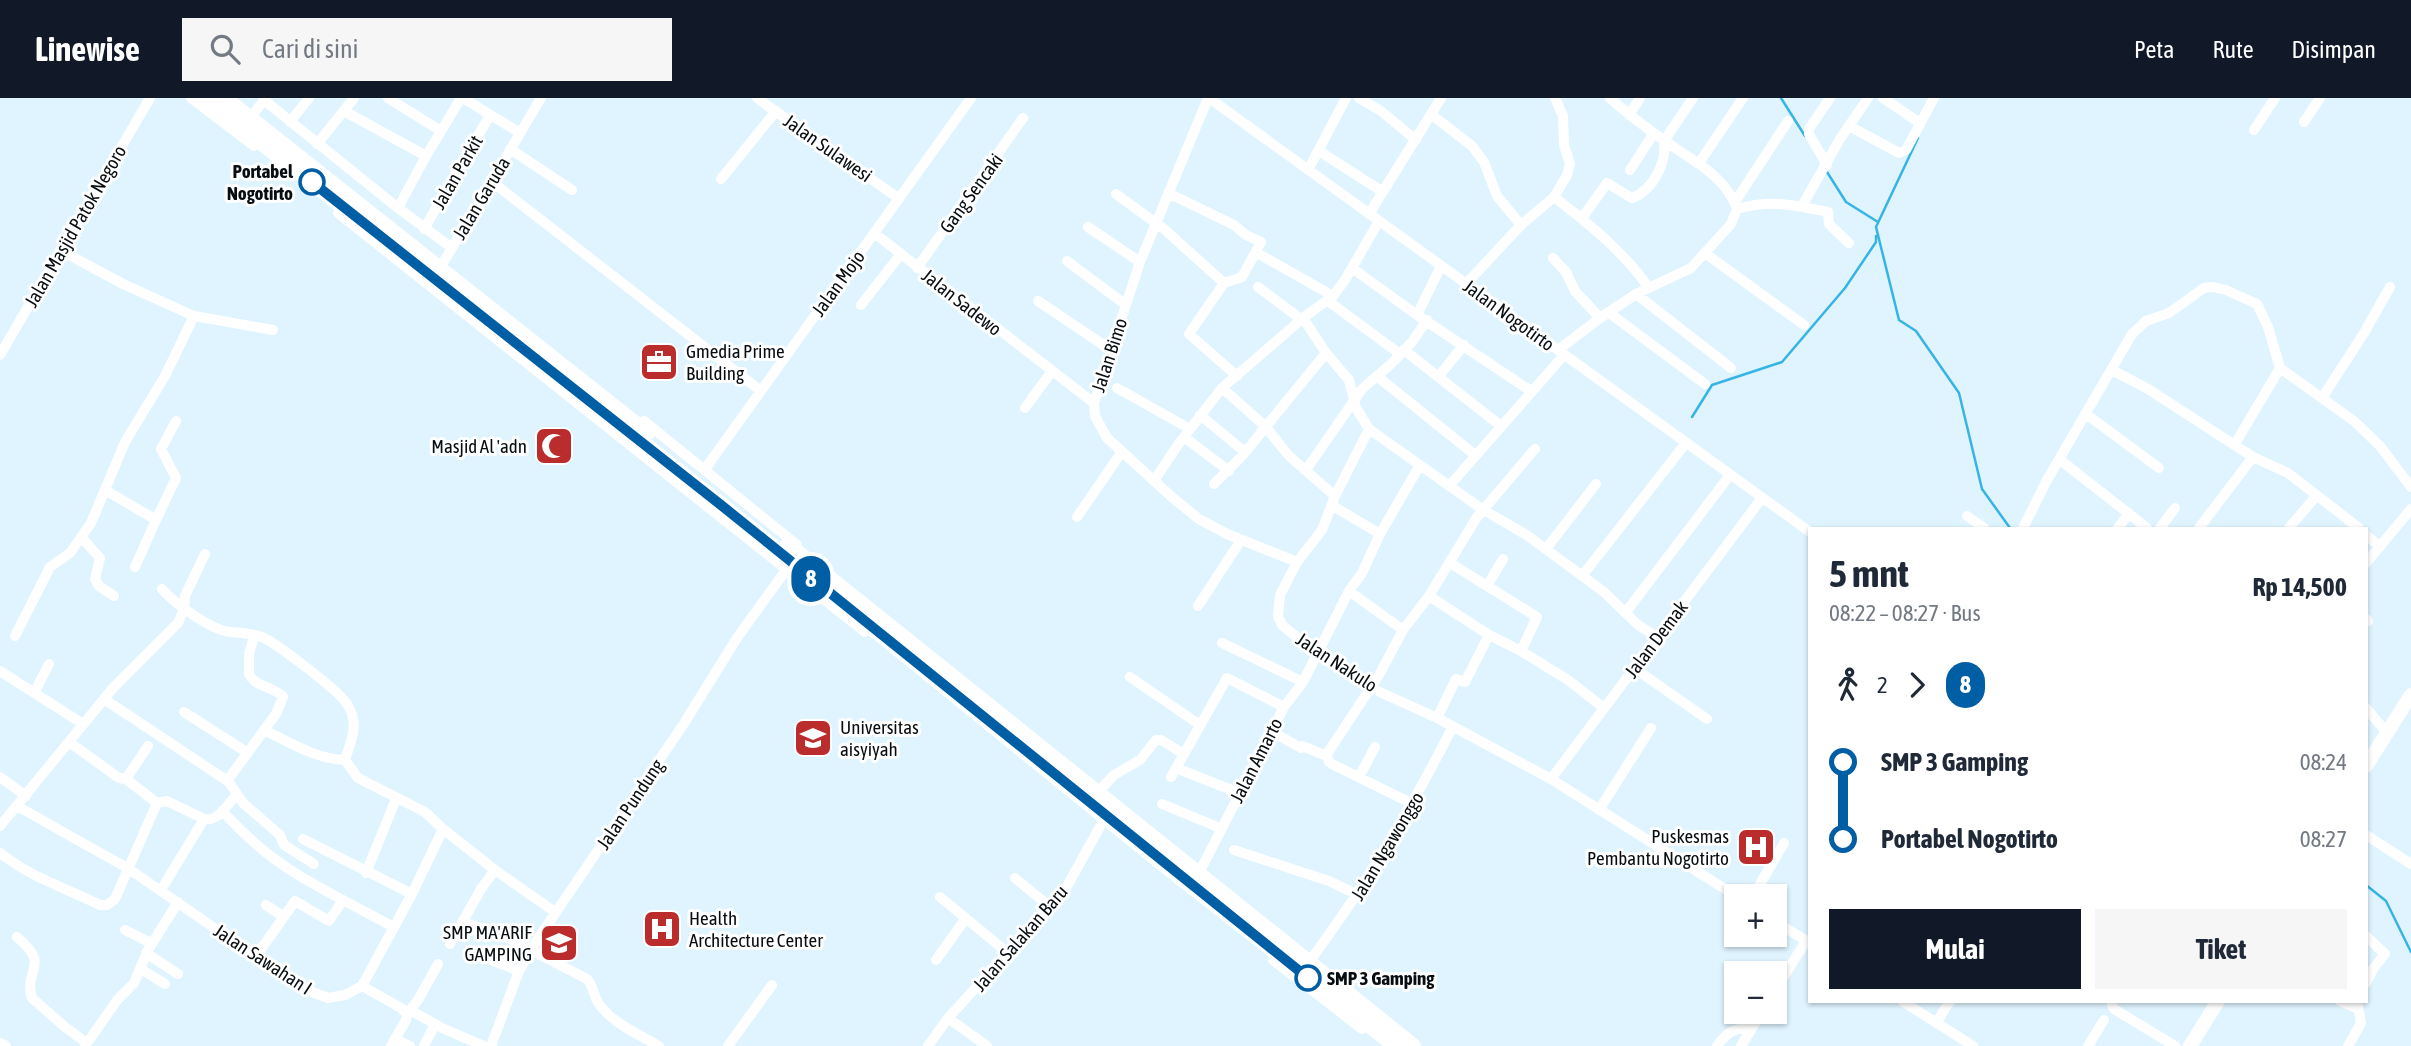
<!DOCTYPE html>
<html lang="id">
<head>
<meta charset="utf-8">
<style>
	:root { --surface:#fff; --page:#f6f6f7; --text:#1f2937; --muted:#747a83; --accent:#111827 }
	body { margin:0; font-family:"Asap Condensed",sans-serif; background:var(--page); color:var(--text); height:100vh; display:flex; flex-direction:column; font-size:26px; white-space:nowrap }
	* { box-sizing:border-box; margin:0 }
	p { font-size:23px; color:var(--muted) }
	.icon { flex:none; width:38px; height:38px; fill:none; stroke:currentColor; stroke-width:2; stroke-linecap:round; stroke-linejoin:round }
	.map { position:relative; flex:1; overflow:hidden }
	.side { position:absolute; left:1808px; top:429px; width:560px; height:476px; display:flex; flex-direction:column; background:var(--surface); border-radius:0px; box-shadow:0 2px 5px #0004 }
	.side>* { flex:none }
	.badge { padding:0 14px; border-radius:23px; font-size:24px; line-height:46px }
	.fabs { position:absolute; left:1724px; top:786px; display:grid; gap:14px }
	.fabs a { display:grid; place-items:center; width:63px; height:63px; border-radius:0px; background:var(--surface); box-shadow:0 2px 5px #0004; font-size:35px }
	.map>.badge { position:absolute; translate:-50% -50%; box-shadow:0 0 0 4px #fff }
	.legs { display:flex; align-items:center; gap:10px; height:77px; padding:0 21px; font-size:23px }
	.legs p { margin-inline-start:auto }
	.overview { display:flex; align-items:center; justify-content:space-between; height:119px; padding:0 21px }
	h1 { font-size:38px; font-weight:700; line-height:52px }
	.action { display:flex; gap:14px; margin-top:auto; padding:14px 21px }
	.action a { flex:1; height:80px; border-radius:0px; background:var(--accent); color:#fff; font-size:28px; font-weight:700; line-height:80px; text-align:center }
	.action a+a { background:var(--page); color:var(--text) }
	ul { padding:0 21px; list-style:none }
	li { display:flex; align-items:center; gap:24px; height:77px; font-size:26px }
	li i { display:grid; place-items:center; width:10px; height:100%; margin:0 9px; background:currentColor }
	li i::after { content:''; width:18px; height:18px; margin:-9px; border:5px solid; border-radius:50%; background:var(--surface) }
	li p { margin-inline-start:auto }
	li:first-child i { background:linear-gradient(#0000 50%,currentColor 0) }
	li:last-child i { background:linear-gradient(currentColor 50%,#0000 0) }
	header { display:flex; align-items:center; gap:42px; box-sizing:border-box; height:98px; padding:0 35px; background:var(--accent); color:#fff }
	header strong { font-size:33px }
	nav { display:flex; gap:38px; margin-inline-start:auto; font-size:24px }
	.search { width:490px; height:63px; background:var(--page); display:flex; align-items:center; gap:18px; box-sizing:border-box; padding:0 24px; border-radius:0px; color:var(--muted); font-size:26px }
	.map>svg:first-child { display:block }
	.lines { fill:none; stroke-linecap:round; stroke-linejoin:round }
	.stream { stroke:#36b4e5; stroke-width:2.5 }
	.minor { stroke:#fff; stroke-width:10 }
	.major { stroke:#fff; stroke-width:14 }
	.highway { stroke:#fff; stroke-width:16 }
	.line-1-casing { stroke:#fff; stroke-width:16 }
	.line-1 { stroke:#005ea5; stroke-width:10 }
	.stop-1-dot { fill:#fff; stroke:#005ea5; stroke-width:3.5 }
	.labels { text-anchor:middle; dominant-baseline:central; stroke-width:6; stroke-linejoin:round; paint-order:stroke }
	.street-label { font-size:19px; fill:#070d11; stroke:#fff }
	.stop-label { font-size:19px; font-weight:bold; fill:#070d11; stroke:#fff; text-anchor:end }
	.poi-label { font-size:19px; fill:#070d11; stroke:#fff; text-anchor:start }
</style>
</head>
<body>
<header>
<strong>Linewise</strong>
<div class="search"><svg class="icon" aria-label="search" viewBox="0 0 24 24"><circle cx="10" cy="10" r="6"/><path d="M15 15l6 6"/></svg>Cari di sini</div>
<nav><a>Peta</a><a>Rute</a><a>Disimpan</a></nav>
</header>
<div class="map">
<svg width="2411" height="948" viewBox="0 0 2411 948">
	<rect width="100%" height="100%" fill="#dff4ff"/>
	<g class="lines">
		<path class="stream" d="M1781 0 1805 38
			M1918 40 1876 129 1899 222 1916 233 1959 295 1982 391 2010 430
			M1827 74 1846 104 1878 124
			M1692 319 1712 287 1782 264 1845 190 1876 144V138
			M2366 787 2386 803 2411 854"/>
		<path class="minor" d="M191 0 254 48
			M388 0 441 33
			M463 0 520 35
			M757 0 898 100
			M1208 0 1140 164 1094 305 1095 318 1107 340 1173 400 1199 421 1227 436 1297 464
			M1209 0 1810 434
			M1359 0 1381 13 1416 42
			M1555 0 1563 18 1564 47 1570 66 1567 77 1554 99C1588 125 1625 155 1649 190
			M1883 0 1920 25
			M264 2 398 110 452 150
			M344 13 426 58 398 110
			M254 15 266 0
			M1432 17 1472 48 1484 64 1497 98 1521 127
			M1629 17 1640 0
			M290 24 309 0
			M2304 24 2320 0
			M1849 28 1899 55 1906 52 1934 0
			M2254 32 2275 0
			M317 46 354 0
			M510 51 572 92
			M1319 53 1383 94
			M426 58 461 0
			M1699 65 1743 0
			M1827 67 1809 36V31L1830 0
			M1308 72 1346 0
			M1630 72 1654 35
			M721 81 776 13
			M491 83 761 293
			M1116 96 1164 131 1224 185
			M1170 96 1234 127 1246 137 1261 144 1242 179 1224 185
			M1735 104 1788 23
			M1802 108 1840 41 1868 0
			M1737 111C1772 101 1794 107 1828 114L1829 126 1849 145
			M338 115 865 534
			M1369 116 1441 0
			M1582 120 1607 85 1632 100C1653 92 1667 65 1664 43L1693 0
			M1088 129 1140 164
			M424 131 490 17
			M874 135 1094 305
			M60 152 123 186 194 218 273 232
			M1257 155 1333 198
			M1706 156 1804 227
			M1553 160 1566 174 1575 193 1600 220
			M1067 163 1126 207
			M443 165 541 0
			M917 170 1023 20
			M1352 170 1417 217 1531 293
			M1224 185 1189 236 1237 278
			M1466 186 1521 127 1554 99
			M1258 189 1302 222
			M1636 196 1731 270
			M1038 203 1111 252
			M1328 203 1400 256
			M861 207 901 156
			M1608 214 1705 286
			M1417 217 1441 168
			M1303 220 1326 255 1349 282 1356 310 1369 331 1482 411 1528 438 1604 494 1638 527 1657 539
			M1404 252 1501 328
			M1558 252 1600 220 1636 196 1691 170 1731 126 1737 111C1725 76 1689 61 1662 41 1644 28 1626 15 1610 0
			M0 257 150 0
			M2112 272 2148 291 2253 359 2288 375 2359 430
			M1378 279 1475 357
			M1438 279 1464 247
			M1117 290 1190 331
			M1222 290 1265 328 1289 358 1335 398
			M2322 300 2364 235 2390 189
			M1025 310 1052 273
			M2086 316 2159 370
			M1200 317 1245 354
			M644 323 797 447
			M1369 331 1335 398 1322 432 1297 464 1280 497 1278 519 1283 528 1317 555 1371 590 1437 620 1551 681 1736 798
			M1184 339 1229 373
			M2235 346 2280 270
			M2059 361 2147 430
			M705 371 971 0
			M1306 372 1362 291 1391 266 1412 244 1427 222
			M1154 383 1177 348 1222 290 1303 220 1333 198 1345 182 1379 123
			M1214 386 1242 358 1326 255
			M1450 387 1564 257
			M105 392 156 422 135 469
			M1333 408 1380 436
			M1967 418 1984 430
			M1077 419 1121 355
			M156 422 176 380 161 351 176 323
			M2023 430 2047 382 2132 236 2146 223 2169 215 2204 190 2213 189 2226 192 2257 206 2268 229 2280 270 2354 323 2380 348 2411 389
			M2118 430 2129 415
			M2160 430 2175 410
			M2199 430 2253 359
			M2289 430 2317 397
			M2366 437 2380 449
			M82 440 100 460 95 481 99 488 114 498
			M1546 451 1596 386
			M1450 465 1537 519 1521 553
			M2366 465 2411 411
			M1582 478 1686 345
			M1487 488 1503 461
			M162 491C175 506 211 532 230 534 241 535 251 535 262 539 275 544 333 589 343 601 348 606 351 613 353 620 356 634 349 649 345 662L358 680 425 714 443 731 495 772 555 814
			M1349 493 1403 532
			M1429 498 1489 537 1521 553 1568 582 1604 610
			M1198 508 1241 442
			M1626 514 1730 377
			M2366 521 2368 523
			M15 538 50 469 70 455 91 425 125 344 165 278 194 218
			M1222 545 1303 584
			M1634 570 1707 621
			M0 573 83 626
			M1130 579 1200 627
			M34 595 49 566
			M104 601 229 684 243 705 280 737 284 747 314 766
			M2366 610 2387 635
			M184 614 248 655
			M1437 620 1456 581 1465 584 1489 537
			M264 632C289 644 316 661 345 662
			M1271 633 1301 650 1302 648 1327 658
			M69 644 119 680 126 681 148 648
			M1176 670 1239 695
			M0 679 26 698
			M1171 679 1227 580 1284 609
			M1359 679 1375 649
			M126 681 157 705
			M1551 681 1762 400
			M227 683 276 616 283 599C274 588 256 590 249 576V555L255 537
			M1100 692 1114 677 1140 662 1156 642H1161L1184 656
			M1162 706 1220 730
			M1413 706 1334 667 1329 664 1327 656 1379 577 1403 532 1429 498 1477 419 1535 351
			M17 708 129 771 278 874 312 894 328 900 345 897 362 888 412 796 443 731
			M1599 712 1651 630
			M222 713C234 725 245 737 257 747 292 779 351 805 393 829
			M0 728 113 590 178 525 184 511 185 498 205 456
			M2366 737 2411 766
			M303 741 412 796
			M1234 752 1329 783 1358 797
			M0 755C30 779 66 790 100 807H107L115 801 157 705 167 703 204 721
			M1200 773 1284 609 1303 584 1349 493 1362 475 1380 436 1420 367
			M366 775 396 701
			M1015 780 1050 809
			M161 792 204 721C218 724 227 707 236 697
			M1753 798 1784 745
			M940 799 1008 855
			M266 807 284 819
			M1774 823 1810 845
			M462 824 500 836 587 881C594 888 593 898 599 906 612 925 640 937 659 948
			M125 832 151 845
			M2366 838 2385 856 2373 871 2366 885
			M17 839C52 868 23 871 32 900L65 929 87 945
			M450 846 481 791 495 772
			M146 855 178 876
			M256 858 295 803 329 823 343 802
			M1312 860C1366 787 1411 711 1452 630
			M489 861 519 873
			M936 862 966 820
			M1273 862 1362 931
			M141 871 165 886
			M362 888 401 910 407 916 406 922 391 948
			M1774 894 1806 843
			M1902 903 1973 948
			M2113 903 2112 907 2114 911 2175 948
			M2340 903 2358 911
			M410 912 442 930 484 948
			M407 916 418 902 438 866
			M948 920 987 948
			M1936 925 1950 903
			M395 941 410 948
			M0 945 6 948
			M85 948 118 901 134 885 148 852 178 804
			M424 948 435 926
			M491 948 519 873 531 851 683 627 737 540 786 472
			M728 948 772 887
			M928 948 948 920 1065 792 1102 725
			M1717 948C1727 934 1734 930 1751 930
			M1741 948 1762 914
			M2088 948 2104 922
			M2348 948 2361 925 2357 903"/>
		<path class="major" d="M2366 668 2411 597
			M2190 948 2218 903"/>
		<path class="highway" d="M205 0 726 411 1161 764 1396 948
			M224 0 647 335
			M788 447 1413 948"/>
	</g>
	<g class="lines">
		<defs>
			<path id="line-1" d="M312 84 726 411 1308 880"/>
		</defs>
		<use href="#line-1" class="line-1-casing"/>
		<use href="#line-1" class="line-1"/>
	</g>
	<defs>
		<symbol id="office-square" viewBox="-11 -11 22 22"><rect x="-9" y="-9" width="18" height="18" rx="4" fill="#bb2c2c" stroke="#fff"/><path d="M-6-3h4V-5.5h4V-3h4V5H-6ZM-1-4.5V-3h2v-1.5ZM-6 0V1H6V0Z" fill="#fff"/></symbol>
		<symbol id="mosque-square" viewBox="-11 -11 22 22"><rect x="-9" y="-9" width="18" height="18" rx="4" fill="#bb2c2c" stroke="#fff"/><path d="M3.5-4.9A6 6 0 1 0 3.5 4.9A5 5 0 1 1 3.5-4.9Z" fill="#fff"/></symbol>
		<symbol id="university-square" viewBox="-11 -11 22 22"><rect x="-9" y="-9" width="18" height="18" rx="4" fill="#bb2c2c" stroke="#fff"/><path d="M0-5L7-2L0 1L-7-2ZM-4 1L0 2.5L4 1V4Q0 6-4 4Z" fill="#fff"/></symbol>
		<symbol id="hospital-square" viewBox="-11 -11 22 22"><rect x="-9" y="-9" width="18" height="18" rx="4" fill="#bb2c2c" stroke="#fff"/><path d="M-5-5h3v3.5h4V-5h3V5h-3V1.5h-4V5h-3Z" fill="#fff"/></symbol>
		<symbol id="school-square" viewBox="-11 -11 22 22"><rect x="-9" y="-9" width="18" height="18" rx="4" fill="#bb2c2c" stroke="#fff"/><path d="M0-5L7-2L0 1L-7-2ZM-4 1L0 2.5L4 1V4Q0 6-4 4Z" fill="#fff"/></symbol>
	</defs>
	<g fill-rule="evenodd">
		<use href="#office-square" x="637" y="242" width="44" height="44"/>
		<use href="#mosque-square" x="532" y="326" width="44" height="44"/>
		<use href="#university-square" x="791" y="618" width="44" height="44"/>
		<use href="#hospital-square" x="1734" y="727" width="44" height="44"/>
		<use href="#hospital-square" x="640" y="809" width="44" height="44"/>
		<use href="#school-square" x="537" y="823" width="44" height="44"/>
	</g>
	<g class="stop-1-dot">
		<circle cx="312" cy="84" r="12"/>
		<circle cx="1308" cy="880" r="12"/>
	</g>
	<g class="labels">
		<g class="street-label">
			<text transform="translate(828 50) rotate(35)">Jalan Sulawesi</text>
			<text transform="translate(457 74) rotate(-60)">Jalan Parkit</text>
			<text transform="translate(971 95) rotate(-54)">Gang Sencaki</text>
			<text transform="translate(481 100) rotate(-59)">Jalan Garuda</text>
			<text transform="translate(75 128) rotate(-60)">Jalan Masjid Patok Negoro</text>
			<text transform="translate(838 185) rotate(-54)">Jalan Mojo</text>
			<text transform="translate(962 204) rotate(38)">Jalan Sadewo</text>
			<text transform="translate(1509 217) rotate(36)">Jalan Nogotirto</text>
			<text transform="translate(1109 257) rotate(-72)">Jalan Bimo</text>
			<text transform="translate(1656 541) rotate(-53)">Jalan Demak</text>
			<text transform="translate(1337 564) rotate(33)">Jalan Nakulo</text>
			<text transform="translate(1256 662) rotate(-63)">Jalan Amarto</text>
			<text transform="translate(630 706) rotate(-56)">Jalan Pundung</text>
			<text transform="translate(1387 748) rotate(-59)">Jalan Ngawonggo</text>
			<text transform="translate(1020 840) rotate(-49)">Jalan Salakan Baru</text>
			<text transform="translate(263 861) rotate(33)">Jalan Sawahan I</text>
		</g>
		<g class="stop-label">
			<text x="293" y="73">Portabel<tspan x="293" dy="22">Nogotirto</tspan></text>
			<text x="1327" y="880" text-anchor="start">SMP 3 Gamping</text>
		</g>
		<g class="poi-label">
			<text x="686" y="253">Gmedia Prime<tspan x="686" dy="22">Building</tspan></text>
			<text x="527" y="348" text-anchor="end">Masjid Al 'adn</text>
			<text x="840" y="629">Universitas<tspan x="840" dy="22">aisyiyah</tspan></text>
			<text x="1729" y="738" text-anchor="end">Puskesmas<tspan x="1729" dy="22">Pembantu Nogotirto</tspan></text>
			<text x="689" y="820">Health<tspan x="689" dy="22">Architecture Center</tspan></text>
			<text x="532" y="834" text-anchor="end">SMP MA'ARIF<tspan x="532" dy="22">GAMPING</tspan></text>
		</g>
	</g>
</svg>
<div class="fabs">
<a>+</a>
<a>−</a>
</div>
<b class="badge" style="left:811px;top:481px;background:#005ea5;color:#fff">8</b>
<section class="side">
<div class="overview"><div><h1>5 mnt</h1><p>08:22 – 08:27 · Bus</p></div><b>Rp 14,500</b></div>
<div class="legs"><svg class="icon" aria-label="walk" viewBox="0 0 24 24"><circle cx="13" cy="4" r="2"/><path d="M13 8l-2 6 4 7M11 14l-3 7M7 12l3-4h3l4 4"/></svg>2<svg class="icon" aria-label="forward" viewBox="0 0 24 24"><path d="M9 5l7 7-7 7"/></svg><b class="badge" style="background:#005ea5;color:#fff">8</b></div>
<ul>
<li><i style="color:#005ea5"></i><b>SMP 3 Gamping</b><p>08:24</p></li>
<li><i style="color:#005ea5"></i><b>Portabel Nogotirto</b><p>08:27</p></li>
</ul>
<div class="action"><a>Mulai</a><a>Tiket</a></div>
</section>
</div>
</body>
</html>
